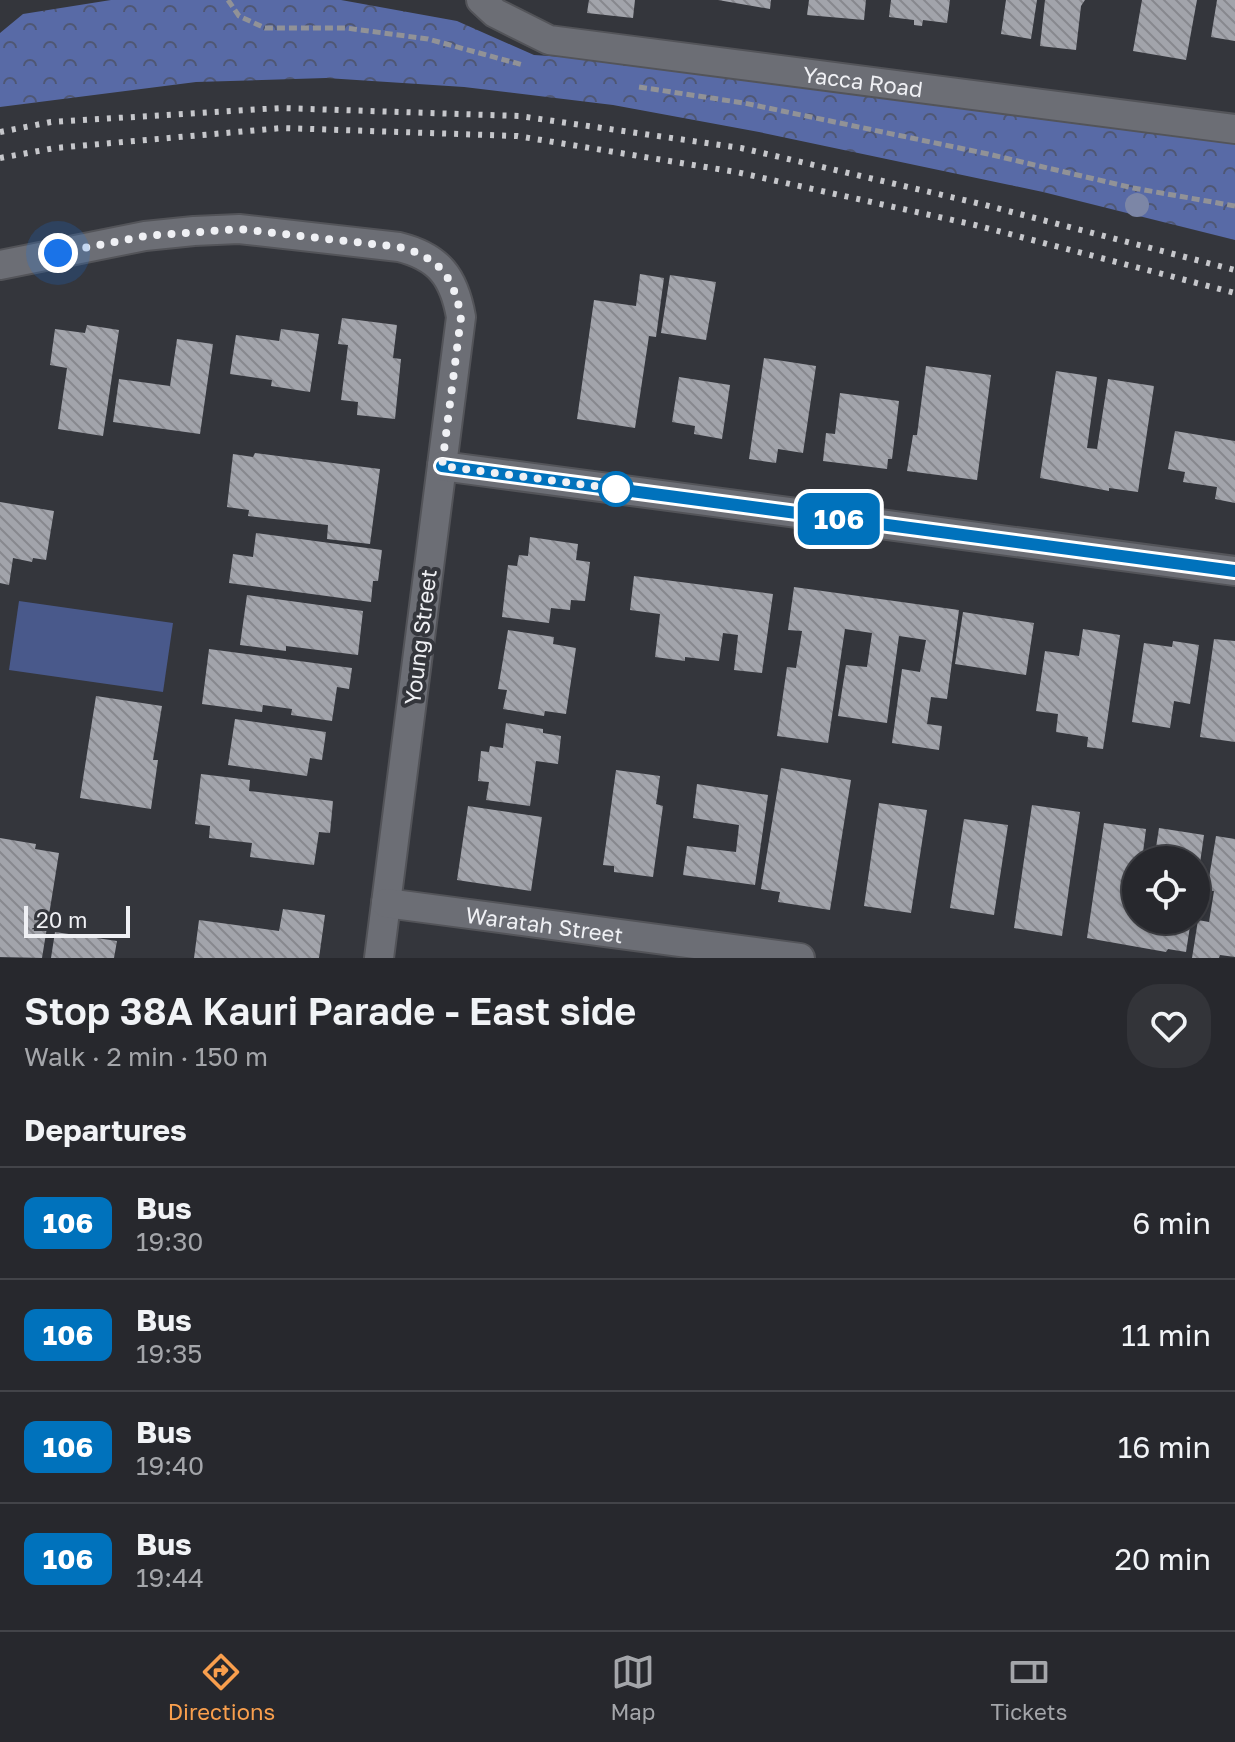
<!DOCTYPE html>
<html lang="en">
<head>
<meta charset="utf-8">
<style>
	:root { --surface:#27282d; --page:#333439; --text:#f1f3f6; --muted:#a4a6aa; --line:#434449; --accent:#f99f4d }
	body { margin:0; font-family:"Golos Text",sans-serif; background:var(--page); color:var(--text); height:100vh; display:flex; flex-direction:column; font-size:30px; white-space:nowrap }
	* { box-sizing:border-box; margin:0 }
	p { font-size:26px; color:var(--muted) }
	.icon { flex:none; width:44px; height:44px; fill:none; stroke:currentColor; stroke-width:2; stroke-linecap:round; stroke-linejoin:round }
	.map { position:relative; height:958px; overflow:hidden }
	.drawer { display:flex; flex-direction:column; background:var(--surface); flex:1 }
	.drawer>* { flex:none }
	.badge { padding:0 16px; border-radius:12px; font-size:28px; line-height:52px }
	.buttons { position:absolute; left:1122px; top:846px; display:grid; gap:16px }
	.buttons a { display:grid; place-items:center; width:88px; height:88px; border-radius:50%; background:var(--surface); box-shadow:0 2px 6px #0004,0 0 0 2px var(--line); font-size:40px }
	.scale { position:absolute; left:24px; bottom:20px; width:106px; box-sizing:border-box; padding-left:8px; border:4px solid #eff0f4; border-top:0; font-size:22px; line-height:28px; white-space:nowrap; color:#eff0f4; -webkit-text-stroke:6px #34363c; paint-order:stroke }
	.you { position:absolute; width:40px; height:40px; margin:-20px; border:6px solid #fff; border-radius:50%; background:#1a73e8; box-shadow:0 0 0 12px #1a73e833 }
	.map>.badge { position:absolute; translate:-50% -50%; box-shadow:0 0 0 4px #fff }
	h2 { padding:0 24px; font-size:30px; line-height:72px }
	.round { display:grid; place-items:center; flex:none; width:84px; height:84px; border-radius:32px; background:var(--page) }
	.headline { display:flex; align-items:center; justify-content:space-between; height:136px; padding:0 24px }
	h1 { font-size:38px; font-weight:600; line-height:60px }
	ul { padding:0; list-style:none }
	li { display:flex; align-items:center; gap:24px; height:112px; padding:0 24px; border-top:2px solid var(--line) }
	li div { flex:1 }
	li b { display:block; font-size:30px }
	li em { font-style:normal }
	li .badge { min-width:88px; font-weight:700; text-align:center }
	.menu { display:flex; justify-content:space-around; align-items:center; height:112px; border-top:2px solid var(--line); background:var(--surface); font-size:22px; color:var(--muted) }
	.menu a { display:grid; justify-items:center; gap:4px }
	.menu .on { color:var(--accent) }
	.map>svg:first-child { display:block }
	.forest { fill:url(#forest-crowns) }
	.green { fill:#49598b }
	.building { fill:url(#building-back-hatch) }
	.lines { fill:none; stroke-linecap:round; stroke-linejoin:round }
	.minor-casing { stroke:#535459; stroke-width:32 }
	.path { stroke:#919297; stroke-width:5; stroke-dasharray:8 4; stroke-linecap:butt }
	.minor { stroke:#6c6e75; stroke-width:28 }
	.rail { stroke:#c6c7cb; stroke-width:6; stroke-dasharray:4 8; stroke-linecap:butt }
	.tree { fill:#7c86a6 }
	.line-casing { stroke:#fff; stroke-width:18 }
	.line { stroke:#0072bc; stroke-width:12 }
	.walk { stroke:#eff0f4; stroke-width:8; stroke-dasharray:0 14.4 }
	.stop-dot { fill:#fff; stroke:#0072bc; stroke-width:4 }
	.labels { text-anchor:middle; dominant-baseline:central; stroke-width:8; stroke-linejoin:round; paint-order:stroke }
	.street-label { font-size:22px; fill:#eff0f4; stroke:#34363c }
</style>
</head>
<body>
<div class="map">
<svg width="1235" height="958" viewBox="0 0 1235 958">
	<defs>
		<pattern id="forest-crowns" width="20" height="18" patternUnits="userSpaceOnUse" patternTransform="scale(2)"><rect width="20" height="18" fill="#586aa6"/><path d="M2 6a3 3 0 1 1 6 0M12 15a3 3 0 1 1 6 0" fill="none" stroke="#4f5773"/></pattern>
		<pattern id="building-back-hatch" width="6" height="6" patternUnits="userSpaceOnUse" patternTransform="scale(2)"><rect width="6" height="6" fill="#a2a4ab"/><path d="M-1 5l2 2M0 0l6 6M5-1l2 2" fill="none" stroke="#87888e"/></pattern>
	</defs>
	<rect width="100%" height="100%" fill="#34363c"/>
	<path class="forest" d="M111 0H341L457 21 534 55 657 63 1235 142V240L1043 192 759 132 613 105 464 87 326 78 196 82 0 107V33L23 14Z"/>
	<path class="green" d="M19 601 173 623 163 692 9 670Z"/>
	<path class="building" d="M589 0H635L633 18 587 13Z
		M718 0H771L770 9Z
		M809 0H866L864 20 807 15Z
		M891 0H950L947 23 923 20 922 26 914 25V20L889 17Z
		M1006 0H1037L1031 39 1001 34Z
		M1045 0H1085L1081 6 1076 50 1040 46Z
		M1142 0H1197L1186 60 1133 51Z
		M1217 0H1235V41L1211 37Z
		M640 274 664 278 656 337 649 336 635 428 577 419 594 300 636 306Z
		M670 275 716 282 706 340 661 333Z
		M342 318 397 325 393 358 401 359 395 419 357 415 358 402 341 400 348 345 338 344Z
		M87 325 119 330 103 436 58 429 67 368 50 365 55 329 85 333Z
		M281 329 319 334 310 392 271 386 272 380 230 374 236 335 279 341Z
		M177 339 213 344 200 434 113 422 119 379 170 386Z
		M764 358 816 366 803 453 778 449 776 463 749 459Z
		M926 366 991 375 977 480 907 471 913 435H917Z
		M1056 371 1097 377 1087 448 1097 449 1108 379 1154 386 1138 492 1109 488V491L1040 478Z
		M679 377 730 385 722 439 694 434 695 426 672 422Z
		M840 393 899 401 892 459H888L887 469 823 461 826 433 835 434Z
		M1175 431 1235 441V503L1215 499 1217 487 1183 482 1185 472 1168 469Z
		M255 453 380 469 370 544 327 539 328 525 248 516 249 510 227 507 233 454 253 457Z
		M0 502 54 511 46 560 33 558 32 562 13 558 9 585 0 583Z
		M256 533 382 550 378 581H373L371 602 229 583 233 554 253 557Z
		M530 537 578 544 576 560 590 562 585 601 571 600 570 610 551 608 549 623 502 617 508 565 517 566 519 555 528 556Z
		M634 576 773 594 762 673 734 670 738 635 723 633 719 661 685 657V661L655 657 660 614 630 610Z
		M794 587 959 610 947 699 931 697 927 724 942 726 939 750 892 743 902 669 920 672 926 640 899 636 887 723 838 716 846 665 867 667 872 633 845 629 828 743 777 736 787 667 796 668 802 631 788 630Z
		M247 595 363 611 358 655 286 646V651L240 645Z
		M963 612 1034 623 1026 675 955 664Z
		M1083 629 1120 635 1103 749 1087 747 1088 737 1056 732 1058 714 1036 711 1045 651 1079 656Z
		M508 630 554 637 553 644 576 648 566 714 545 711 544 716 503 709 507 690 498 689Z
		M1214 639 1235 641V742L1200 737Z
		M1173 641 1199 645 1190 704 1174 701 1170 728 1132 722 1144 643 1172 647Z
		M209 649 352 668 349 689 337 687 332 721 291 715 292 709 263 705 262 712 202 704Z
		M96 696 162 706 153 760H158L151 809 80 798Z
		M235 719 326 732 322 760 310 758 307 776 228 765Z
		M506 723 543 729V733L561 736 558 764 536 761 530 806 486 800 489 782 478 781 481 751 489 752 490 746 503 748Z
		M781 768 851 780 830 910 778 902 780 892 761 889Z
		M616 770 660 776 656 804 663 806 653 877 614 872V866L603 865Z
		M201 774 250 780 249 791 333 801 330 833 319 832 314 865 250 857 252 843 209 838 210 826 195 824Z
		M697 784 768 795 755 885 683 875 687 846 736 852 739 825 693 818Z
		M879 803 927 810 911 913 864 906Z
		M1032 805 1080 812 1062 936 1014 928Z
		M468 806 542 817 531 891 457 880Z
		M964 819 1008 825 994 915 950 908Z
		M1104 823 1146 829 1142 860H1136V879H1132L1127 911 1136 912V920H1191L1186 952 1168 949 1166 952 1087 938Z
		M1159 828 1204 835 1198 877 1196 860H1154Z
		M1216 836 1235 839V957L1220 955 1219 958H1192L1198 920 1209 922 1214 891 1207 890Z
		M0 838 36 844 35 849 59 853 42 958 0 957Z
		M283 909 325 915 319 958H194L199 920 279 931Z
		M55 932 117 941 114 958H51Z"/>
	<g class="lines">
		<defs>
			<g id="minor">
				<path id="s1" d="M481 0 495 13 549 40 1235 129"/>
				<path d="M0 265 145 236 194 231 239 229 399 247C439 257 454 277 461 317L379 958"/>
				<path d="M442 466 1235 571"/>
				<path id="s2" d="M386 903 800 958"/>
			</g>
		</defs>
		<use href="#minor" class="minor-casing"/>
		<path class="path" d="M228 0 239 16 265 28H346L428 39 523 65
			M639 87 744 103 988 154 1133 188 1235 206"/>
		<use href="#minor" class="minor"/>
		<path class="rail" d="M0 132 51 122 281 108 519 116 741 148 981 204 1235 270
			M0 158 55 148 282 128 517 136 736 172 975 225 1235 293"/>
	</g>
	<circle class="tree" cx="1137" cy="205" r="12"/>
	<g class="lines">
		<defs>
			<path id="line" d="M442 466 1235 571"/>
		</defs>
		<use href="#line" class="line-casing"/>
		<use href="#line" class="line"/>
		<path class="walk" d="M58 253 145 236 239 229 399 247C439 257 454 277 461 317L442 466 625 490 616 489"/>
	</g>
	<circle class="stop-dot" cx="616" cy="489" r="16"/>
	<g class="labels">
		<g class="street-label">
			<text stroke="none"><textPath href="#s1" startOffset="396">Yacca Road</textPath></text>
			<text transform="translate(420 637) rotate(-83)">Young Street</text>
			<text stroke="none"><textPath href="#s2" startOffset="160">Waratah Street</textPath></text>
		</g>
	</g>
</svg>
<div class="buttons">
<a><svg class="icon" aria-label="locate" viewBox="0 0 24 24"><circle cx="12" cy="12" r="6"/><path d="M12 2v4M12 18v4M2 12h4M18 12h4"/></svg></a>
</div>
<div class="scale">20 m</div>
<div class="you" style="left:58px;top:253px"></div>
<b class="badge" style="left:839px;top:519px;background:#0072bc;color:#fff">106</b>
</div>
<section class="drawer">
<div class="headline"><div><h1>Stop 38A Kauri Parade - East side</h1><p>Walk · 2 min · 150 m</p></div><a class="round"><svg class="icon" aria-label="heart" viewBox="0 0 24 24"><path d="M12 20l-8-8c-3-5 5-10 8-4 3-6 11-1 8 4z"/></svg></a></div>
<h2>Departures</h2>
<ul>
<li><span class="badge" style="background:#0072bc;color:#fff">106</span><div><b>Bus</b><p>19:30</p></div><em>6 min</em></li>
<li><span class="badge" style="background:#0072bc;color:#fff">106</span><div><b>Bus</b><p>19:35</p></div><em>11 min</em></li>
<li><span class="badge" style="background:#0072bc;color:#fff">106</span><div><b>Bus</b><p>19:40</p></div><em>16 min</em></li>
<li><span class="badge" style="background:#0072bc;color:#fff">106</span><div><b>Bus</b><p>19:44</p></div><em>20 min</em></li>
</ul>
</section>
<nav class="menu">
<a class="on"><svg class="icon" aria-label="directions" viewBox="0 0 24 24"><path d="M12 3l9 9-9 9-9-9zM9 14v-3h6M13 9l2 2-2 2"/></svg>Directions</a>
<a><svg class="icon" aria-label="map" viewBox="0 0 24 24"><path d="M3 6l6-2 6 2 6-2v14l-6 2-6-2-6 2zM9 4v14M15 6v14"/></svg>Map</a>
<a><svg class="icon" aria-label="tickets" viewBox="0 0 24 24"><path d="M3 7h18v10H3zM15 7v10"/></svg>Tickets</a>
</nav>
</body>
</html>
